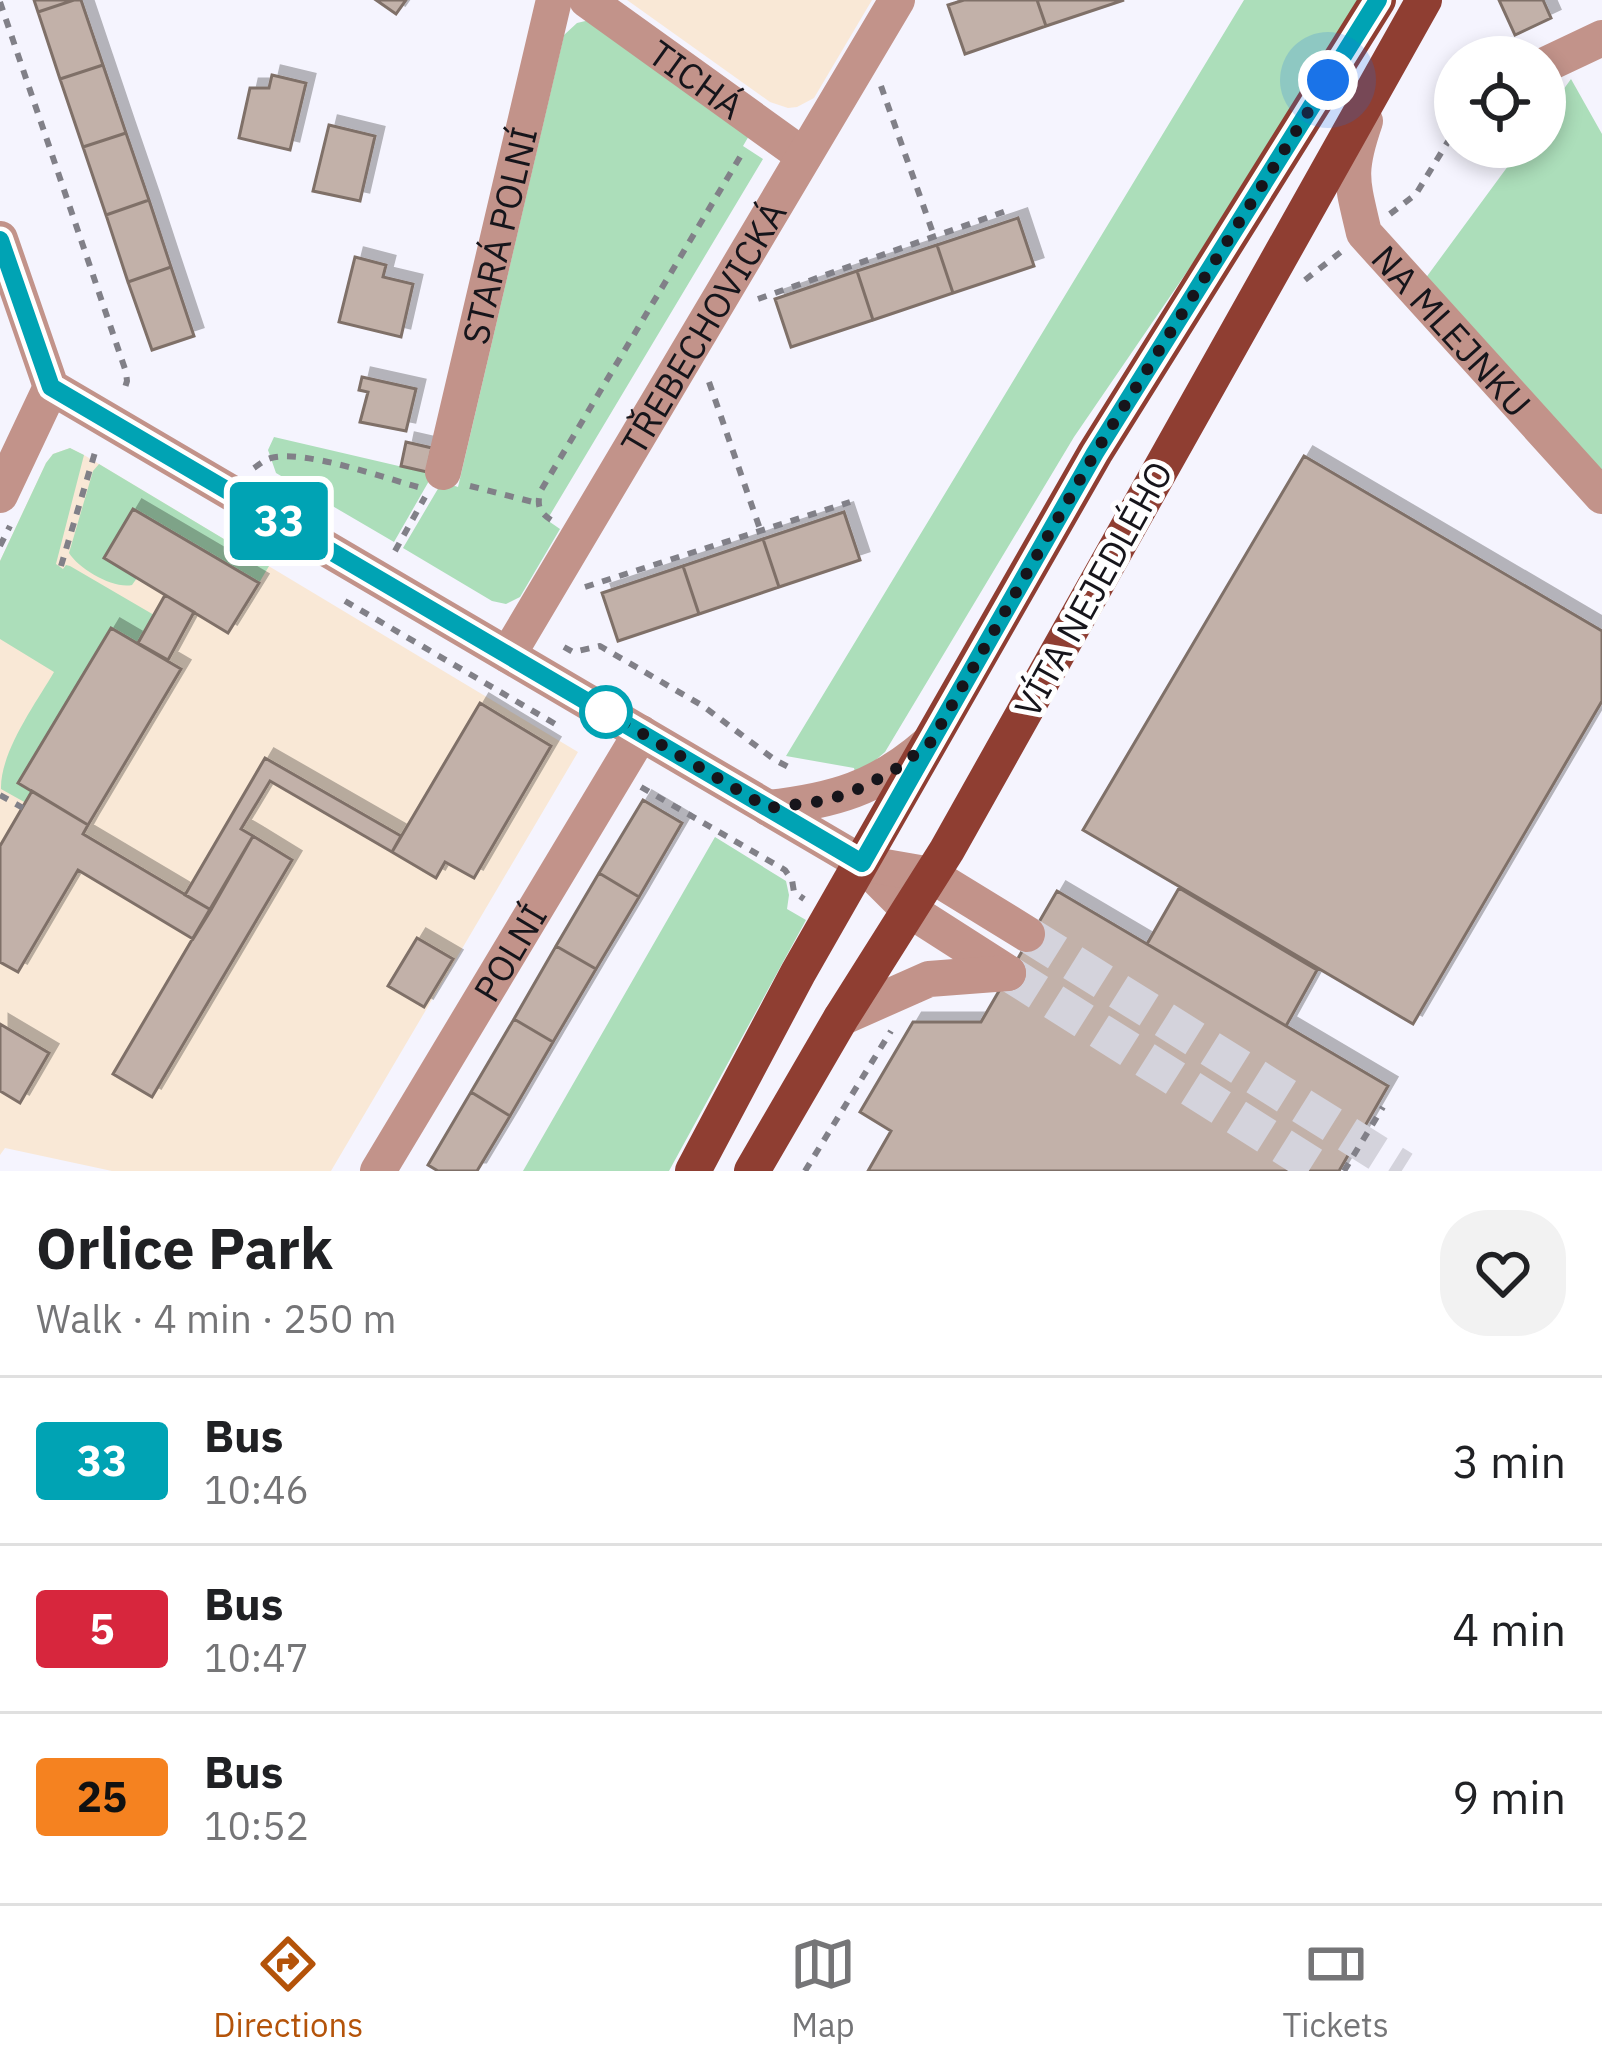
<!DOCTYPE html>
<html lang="en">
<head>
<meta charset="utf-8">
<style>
	:root { --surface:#fff; --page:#f2f2f2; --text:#202124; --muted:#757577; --line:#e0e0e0; --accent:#b45309 }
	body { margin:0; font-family:"IBM Plex Sans",sans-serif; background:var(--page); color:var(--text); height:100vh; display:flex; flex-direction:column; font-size:45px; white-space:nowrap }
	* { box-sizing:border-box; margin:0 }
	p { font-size:39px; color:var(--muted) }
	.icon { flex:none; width:66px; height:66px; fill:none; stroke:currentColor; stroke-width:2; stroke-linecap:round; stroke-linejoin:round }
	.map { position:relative; height:1171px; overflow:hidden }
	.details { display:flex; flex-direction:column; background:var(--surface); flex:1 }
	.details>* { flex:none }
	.badge { padding:0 24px; border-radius:9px; font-size:42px; line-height:78px }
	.buttons { position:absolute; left:1434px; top:36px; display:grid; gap:24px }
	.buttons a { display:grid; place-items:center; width:132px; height:132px; border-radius:50%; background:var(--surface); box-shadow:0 6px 18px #0003; font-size:60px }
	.you { position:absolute; width:60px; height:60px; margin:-30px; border:9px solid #fff; border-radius:50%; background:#1a73e8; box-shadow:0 0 0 18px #1a73e833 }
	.map>.badge { position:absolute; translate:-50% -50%; box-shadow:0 0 0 6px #fff }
	.round { display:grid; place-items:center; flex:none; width:126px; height:126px; border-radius:48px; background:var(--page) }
	.head { display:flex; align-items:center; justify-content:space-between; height:204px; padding:0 36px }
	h1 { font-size:57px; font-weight:800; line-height:90px }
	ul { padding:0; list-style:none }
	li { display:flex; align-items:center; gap:36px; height:168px; padding:0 36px; border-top:3px solid var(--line) }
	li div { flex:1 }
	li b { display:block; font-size:45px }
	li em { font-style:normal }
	li .badge { min-width:132px; font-weight:700; text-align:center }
	.tab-bar { display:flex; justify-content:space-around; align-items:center; height:168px; border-top:3px solid var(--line); background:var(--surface); font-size:33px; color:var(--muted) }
	.tab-bar a { display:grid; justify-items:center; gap:6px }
	.tab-bar .on { color:var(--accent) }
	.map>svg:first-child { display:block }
	.education { fill:#f9e8d6 }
	.green { fill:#acdeba }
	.building { fill:#c2b1a9; stroke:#7f7068; stroke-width:3; filter:url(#shadow) }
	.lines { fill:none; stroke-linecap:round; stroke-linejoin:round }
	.minor-tunnel { stroke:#d4d3dc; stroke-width:36; stroke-dasharray:36 18; stroke-linecap:butt }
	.path { stroke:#818088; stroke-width:6; stroke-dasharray:9 9; stroke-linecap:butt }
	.minor { stroke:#c2938a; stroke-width:36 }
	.major { stroke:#8f3e32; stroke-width:36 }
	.line-casing { stroke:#fff; stroke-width:27 }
	.line { stroke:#00a3b4; stroke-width:18 }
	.walk { stroke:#16151b; stroke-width:12; stroke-dasharray:0 21.6 }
	.stop-dot { fill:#fff; stroke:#00a3b4; stroke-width:6 }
	.labels { text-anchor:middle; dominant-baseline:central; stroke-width:10; stroke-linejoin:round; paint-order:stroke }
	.street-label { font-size:36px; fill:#16151b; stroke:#fff }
</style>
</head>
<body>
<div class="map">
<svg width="1602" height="1171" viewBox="0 0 1602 1171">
	<defs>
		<filter id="shadow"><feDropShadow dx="9" dy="-9" stdDeviation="0" flood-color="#0004"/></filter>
	</defs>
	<rect width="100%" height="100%" fill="#f5f4fe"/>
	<path class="education" d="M627 0H872L814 98 797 107 788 108 770 102Z
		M70 448 84 455 578 752 331 1171H112L5 1148 0 1155V561L46 463 53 454Z"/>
	<path class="green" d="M1244 0H1363L1275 143 1074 437 885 752 856 777 854 768 786 756Z
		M598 18 753 129 743 146 763 159 547 520 560 529 520 597 506 604 492 601 403 548 439 487 446 483 458 487 564 35 577 23Z
		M1571 79 1602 134V471L1425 279 1522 147H1545V115Z
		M274 437 433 474 394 542 276 473 268 450Z
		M70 448 84 455 56 564 63 569 66 565 70 566 154 615 138 643 110 628 19 782 32 791 26 803 1 789C0 752 36 703 54 672L0 639V561L46 463 53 454Z
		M99 464 269 566 259 583 133 509 104 557 137 578 132 585C113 589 79 569 69 553L93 471Z
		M715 837 786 881 789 895 787 909 806 920 669 1171H523Z"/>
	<path class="building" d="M34 0H74L38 12Z
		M74 0H81L103 65 60 79 38 12Z
		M376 0H406L396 14Z
		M964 0H1037L1046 26 965 54 948 5Z
		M1037 0H1124L1046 26Z
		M1499 0H1543L1551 18 1515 35Z
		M103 65 126 133 83 147 60 79Z
		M272 75 306 83 290 150 239 138 250 88H269Z
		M329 125 375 136 360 201 313 191Z
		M126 133 149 200 106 215 83 147Z
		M149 200 171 267 128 282 106 215Z
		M1018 218 1034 266 953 293 937 245Z
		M937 245 953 293 873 320 857 271Z
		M355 257 386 265 383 277 413 284 401 337 339 322Z
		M171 267 194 336 152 350 128 282Z
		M857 271 873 320 791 347 775 299Z
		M362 377 416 389 406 431 360 422 368 392 359 390Z
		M406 442 432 448 427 472 401 466Z
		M1304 456 1602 631V701L1413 1024 1083 830Z
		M133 509 259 583 228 633 104 558Z
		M844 512 860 560 779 587 763 539Z
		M763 539 779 587 699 614 683 566Z
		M683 566 699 614 618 641 602 593Z
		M165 595 194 612 168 660 138 643Z
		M111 628 181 669 88 825 18 783Z
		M480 703 551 746 474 878 445 862 436 878 392 852Z
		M265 758 401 836 392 852 270 781 241 829 253 836 211 910 185 895Z
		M32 791 88 825 83 834 211 910 193 939 78 870 18 972 0 962V846Z
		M643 800 682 823 639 897 599 873Z
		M253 836 292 860 152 1097 113 1074Z
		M599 873 639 897 596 969 556 946Z
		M1179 888 1317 970 1286 1026 1147 944Z
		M1057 891 1388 1086 1339 1171H868L891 1131 860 1112 913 1022H981Z
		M417 938 453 959 424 1007 388 986Z
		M556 946 596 969 553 1042 514 1019Z
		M514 1019 553 1042 510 1116 471 1092Z
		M0 1024 49 1053 20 1103 0 1091Z
		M471 1092 510 1116 477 1171H438L428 1165Z"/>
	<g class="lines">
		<path class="minor-tunnel" d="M1027 934 1403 1169
			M1008 973 1322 1171"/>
		<path class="path" d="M0 2 126 372 127 381 123 394
			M881 86 934 236
			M1390 214 1416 194 1455 130
			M1305 280 1342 251
			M758 299 1009 210
			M709 382 761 532
			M254 468C260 464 264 460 271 458 303 449 385 478 418 487
			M470 486 537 503
			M551 520C539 512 537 506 540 492L743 152
			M0 546 10 526
			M395 551 425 497
			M61 566 96 449
			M585 587 850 502
			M345 601 562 728
			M564 647 573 652 600 646 703 706 775 760 794 770
			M641 787 785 870 792 880 794 892 804 899
			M0 795 23 808
			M805 1171 891 1031
			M1344 1171 1383 1107"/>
		<g class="minor">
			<path id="s1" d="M587 0 804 156"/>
			<path d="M1545 65 1602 38"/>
			<path id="s2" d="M1365 121C1347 173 1352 181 1364 233L1602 496"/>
			<path d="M0 239 51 387 862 863 908 909 1008 973"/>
			<path id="s3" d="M443 472 554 0"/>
			<path d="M0 495 51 387"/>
			<path id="s4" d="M508 655 897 0"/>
			<path d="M768 808C833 801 878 788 928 744"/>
			<path d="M862 863 931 875 1027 934"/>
			<path d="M841 1018 929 979 1008 973"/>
			<path id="s5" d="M378 1171 641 733"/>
		</g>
		<path class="major" d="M693 1171 798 973 1095 453 1378 0
			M752 1171 841 1018 947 850 1424 0"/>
	</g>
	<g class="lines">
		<defs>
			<path id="line" d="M0 240 51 387 862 863 1095 453 1378 0"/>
		</defs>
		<use href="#line" class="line-casing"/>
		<use href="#line" class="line"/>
		<path class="walk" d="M606 712 768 808 822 801 850 793 892 772 931 742 1095 453 1328 80"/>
	</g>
	<circle class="stop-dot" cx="606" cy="712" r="24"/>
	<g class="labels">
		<g class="street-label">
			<text stroke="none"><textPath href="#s1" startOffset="135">TICHÁ</textPath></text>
			<text stroke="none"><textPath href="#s3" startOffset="243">STARÁ POLNÍ</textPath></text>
			<text stroke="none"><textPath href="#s4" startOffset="381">TŘEBECHOVICKÁ</textPath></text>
			<text stroke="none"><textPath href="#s2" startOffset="246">NA MLEJNKU</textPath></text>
			<text transform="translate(1093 589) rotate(-61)">VÍTA NEJEDLÉHO</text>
			<text stroke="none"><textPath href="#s5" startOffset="255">POLNÍ</textPath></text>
		</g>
	</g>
</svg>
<div class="buttons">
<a><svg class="icon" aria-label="locate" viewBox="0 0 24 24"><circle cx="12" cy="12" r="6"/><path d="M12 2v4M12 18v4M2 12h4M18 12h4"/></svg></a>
</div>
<div class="you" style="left:1328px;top:80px"></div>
<b class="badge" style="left:279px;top:521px;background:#00a3b4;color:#fff">33</b>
</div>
<section class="details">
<div class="head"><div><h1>Orlice Park</h1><p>Walk · 4 min · 250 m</p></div><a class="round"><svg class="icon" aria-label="heart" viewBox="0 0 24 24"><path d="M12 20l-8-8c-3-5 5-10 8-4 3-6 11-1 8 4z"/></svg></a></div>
<ul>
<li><span class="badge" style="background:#00a3b4;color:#fff">33</span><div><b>Bus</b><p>10:46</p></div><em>3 min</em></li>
<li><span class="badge" style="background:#d7263d;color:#fff">5</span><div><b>Bus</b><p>10:47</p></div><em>4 min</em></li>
<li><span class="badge" style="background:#f58220;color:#111">25</span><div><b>Bus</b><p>10:52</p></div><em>9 min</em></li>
</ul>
</section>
<nav class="tab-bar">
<a class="on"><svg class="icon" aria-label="directions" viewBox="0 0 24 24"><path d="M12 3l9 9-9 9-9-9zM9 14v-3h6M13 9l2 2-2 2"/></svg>Directions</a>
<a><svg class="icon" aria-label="map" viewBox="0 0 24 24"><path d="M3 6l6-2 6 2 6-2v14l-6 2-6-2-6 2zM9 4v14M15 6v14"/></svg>Map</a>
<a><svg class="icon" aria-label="tickets" viewBox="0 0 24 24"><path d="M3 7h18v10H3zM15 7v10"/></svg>Tickets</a>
</nav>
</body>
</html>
